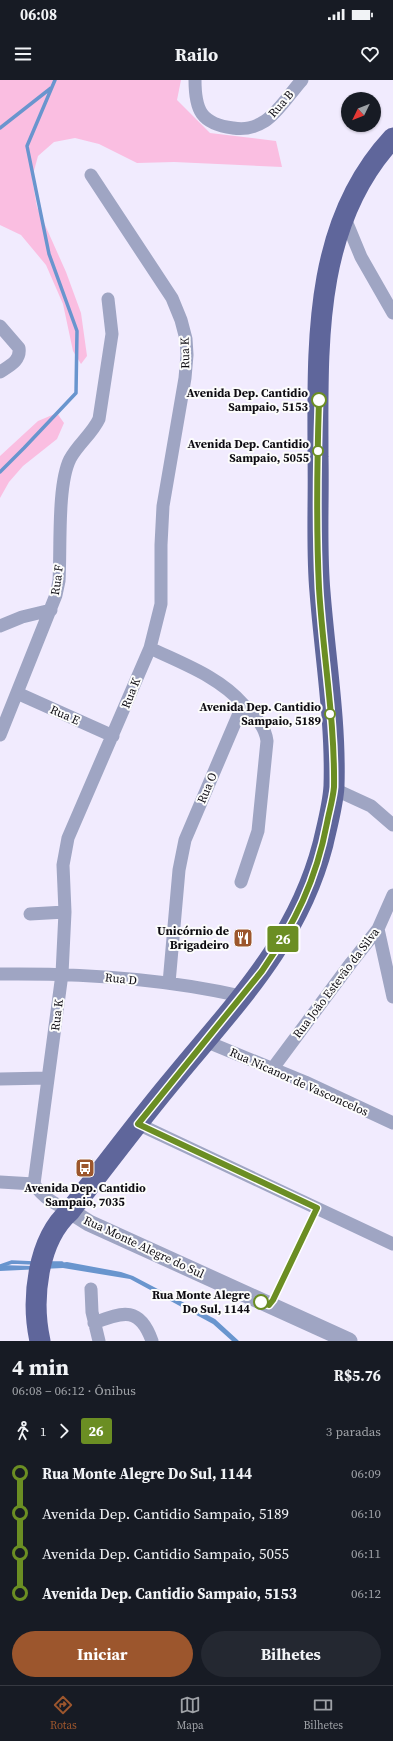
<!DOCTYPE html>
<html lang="pt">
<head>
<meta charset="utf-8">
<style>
	:root { --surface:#171b24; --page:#242831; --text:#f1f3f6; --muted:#9ea1a6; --line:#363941; --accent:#9c562d }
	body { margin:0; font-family:"Source Serif 4",serif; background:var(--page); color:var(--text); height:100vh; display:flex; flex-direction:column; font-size:15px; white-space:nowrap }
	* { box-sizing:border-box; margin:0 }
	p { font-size:13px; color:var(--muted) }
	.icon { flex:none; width:22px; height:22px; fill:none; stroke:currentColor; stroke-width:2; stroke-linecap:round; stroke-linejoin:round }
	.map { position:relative; height:1261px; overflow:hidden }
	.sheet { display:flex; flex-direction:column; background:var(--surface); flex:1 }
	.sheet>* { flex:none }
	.badge { padding:0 8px; border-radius:3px; font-size:14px; line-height:26px }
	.needle { width:26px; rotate:227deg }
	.buttons { position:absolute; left:341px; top:12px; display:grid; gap:8px }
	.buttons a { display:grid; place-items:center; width:40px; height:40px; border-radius:50%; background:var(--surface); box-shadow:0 1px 3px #0004; font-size:20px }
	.map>.badge { position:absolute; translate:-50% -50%; box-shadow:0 0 0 2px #fff }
	.legs { display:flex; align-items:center; gap:6px; height:44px; padding:0 12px; font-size:13px }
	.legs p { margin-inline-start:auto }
	.summary { display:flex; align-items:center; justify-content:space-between; height:68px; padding:0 12px }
	h1 { font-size:22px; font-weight:700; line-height:30px }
	.cta { display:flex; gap:8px; margin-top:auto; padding:8px 12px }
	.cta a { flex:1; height:46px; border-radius:24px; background:var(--accent); color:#fff; font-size:16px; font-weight:700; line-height:46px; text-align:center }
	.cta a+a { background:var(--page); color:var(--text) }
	ul { padding:0 12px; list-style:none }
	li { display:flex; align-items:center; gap:14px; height:40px; font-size:15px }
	li i { display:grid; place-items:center; width:6px; height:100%; margin:0 5px; background:currentColor }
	li i::after { content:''; width:10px; height:10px; margin:-5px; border:3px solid; border-radius:50%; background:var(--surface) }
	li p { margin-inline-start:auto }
	li:first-child i { background:linear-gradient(#0000 50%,currentColor 0) }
	li:last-child i { background:linear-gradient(currentColor 50%,#0000 0) }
	.status { display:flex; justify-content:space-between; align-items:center; height:28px; padding:0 20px; background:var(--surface); direction:ltr }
	.status svg { height:11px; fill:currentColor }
	header { display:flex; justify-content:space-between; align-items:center; height:52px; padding:0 12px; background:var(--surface); font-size:18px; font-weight:700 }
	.tabs { display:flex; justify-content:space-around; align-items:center; height:56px; border-top:1px solid var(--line); background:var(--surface); font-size:11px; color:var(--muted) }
	.tabs a { display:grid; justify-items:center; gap:2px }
	.tabs .current { color:var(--accent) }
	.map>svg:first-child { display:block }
	.green { fill:#fabee1 }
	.water { fill:#6995ce }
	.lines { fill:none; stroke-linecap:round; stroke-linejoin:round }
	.stream { stroke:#6995ce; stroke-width:3.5 }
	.service { stroke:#9fa5c3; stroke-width:7 }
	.minor { stroke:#9fa5c3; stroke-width:13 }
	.tertiary { stroke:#9fa5c3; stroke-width:17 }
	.primary { stroke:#5f669b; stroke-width:21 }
	.line-1-casing { stroke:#fff; stroke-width:9 }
	.line-1 { stroke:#6b8e23; stroke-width:6 }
	.stop-1-dot { fill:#fff; stroke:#6b8e23; stroke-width:2 }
	.labels { text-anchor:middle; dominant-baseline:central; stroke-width:4; stroke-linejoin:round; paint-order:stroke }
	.street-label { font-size:12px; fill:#0e0c12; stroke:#fcfcfc }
	.stop-label { font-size:12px; font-weight:bold; fill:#0e0c12; stroke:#fcfcfc; text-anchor:end }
	.poi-label { font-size:12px; font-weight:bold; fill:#0e0c12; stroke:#fcfcfc; text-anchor:end }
</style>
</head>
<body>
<div class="status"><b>06:08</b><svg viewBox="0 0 49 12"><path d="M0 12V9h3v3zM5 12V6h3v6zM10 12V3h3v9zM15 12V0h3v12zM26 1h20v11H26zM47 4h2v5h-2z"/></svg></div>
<header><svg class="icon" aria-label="menu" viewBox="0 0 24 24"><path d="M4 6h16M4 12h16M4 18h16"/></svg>Railo<svg class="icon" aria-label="heart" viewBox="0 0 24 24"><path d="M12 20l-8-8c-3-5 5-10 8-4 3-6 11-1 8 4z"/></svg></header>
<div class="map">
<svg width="393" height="1261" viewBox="0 0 393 1261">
	<rect width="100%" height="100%" fill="#f1ebfe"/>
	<path class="green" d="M0 0H181L177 20 210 53 276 61 282 87 174 82 137 83 99 64 75 58 54 62 38 76 32 98 37 127 66 192 81 233 87 276 81 284 73 271 63 224 46 185 21 155 0 145Z
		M57 333 64 343 57 359 23 386 9 402 0 418V376L38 341Z"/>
	<path class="water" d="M67 1182 121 1192 133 1196 215 1239 239 1261H232L213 1244 130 1199 63 1188 0 1191V1185L32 1186Z"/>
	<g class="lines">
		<path class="stream" d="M0 48 51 8
			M0 392 24 368 76 313 77 251 49 174 27 66 55 0
			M48 1183H62
			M0 1186 12 1182 34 1183"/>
		<path class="service" d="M269 1225 273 1220 317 1128"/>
		<path class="minor" d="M195 0C195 30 201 44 233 48 245 50 254 48 265 41 278 33 291 12 302 0
			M344 136 361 177 393 233
			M0 246 19 268C21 281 9 286 0 292
			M0 546 22 537 51 530
			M150 568C183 584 218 596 243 624L185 760 179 790 169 903
			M17 613 113 656
			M0 655 56 515 59 501C61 470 57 405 70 379 78 364 92 354 99 339L112 254 108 219
			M334 709 371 726 393 745
			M241 802 258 751 267 661C265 645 253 635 243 624
			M30 834 65 832
			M378 849 393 917
			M0 894C81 893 162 898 241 916
			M205 961 305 1002 393 1043
			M273 988 351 883 378 849 393 815
			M0 999 48 998
			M138 1044 393 1164
			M0 1102 34 1104
			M70 1131C55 1124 43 1118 34 1104L62 894 65 832 63 785 68 758 150 568 161 524V465L163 426 185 298 187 275 186 259 181 240 172 218 91 95
			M91 1209 92 1232 99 1261
			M94 1243C124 1231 140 1227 152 1261"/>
		<path class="tertiary" d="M70 1131 89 1143 349 1261"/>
		<path class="primary" d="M40 1261C31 1220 37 1160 70 1131 105 1086 139 1040 176 996 237 922 298 860 323 764 327 746 333 725 334 706 336 642 325 576 320 512 316 468 319 421 318 377 318 266 312 145 393 58"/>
	</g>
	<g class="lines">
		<defs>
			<path id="line-1" d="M261 1222 269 1225 273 1220 317 1128 138 1044 262 891C295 843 316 801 327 743 329 732 333 719 334 707 335 641 323 575 319 508 316 446 317 383 319 320"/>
		</defs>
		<use href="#line-1" class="line-1-casing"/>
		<use href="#line-1" class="line-1"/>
	</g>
	<defs>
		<symbol id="restaurant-square" viewBox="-11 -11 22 22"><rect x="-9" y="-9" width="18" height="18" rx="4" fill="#9c562d" stroke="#fcfcfc"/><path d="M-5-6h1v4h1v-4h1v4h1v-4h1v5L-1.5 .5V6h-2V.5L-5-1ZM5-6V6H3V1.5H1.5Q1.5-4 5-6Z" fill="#fff"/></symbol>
		<symbol id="bus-square" viewBox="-11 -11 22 22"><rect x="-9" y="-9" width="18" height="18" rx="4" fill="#9c562d" stroke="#fcfcfc"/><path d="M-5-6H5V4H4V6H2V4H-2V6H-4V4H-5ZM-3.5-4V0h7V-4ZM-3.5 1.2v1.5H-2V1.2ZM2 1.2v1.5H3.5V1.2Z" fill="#fff"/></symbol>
	</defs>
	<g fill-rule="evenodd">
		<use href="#restaurant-square" x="232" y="847" width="22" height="22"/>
		<use href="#bus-square" x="74" y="1077" width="22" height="22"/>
	</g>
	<g class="stop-1-dot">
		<circle cx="319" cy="320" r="7"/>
		<circle cx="318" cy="371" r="5"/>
		<circle cx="330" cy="634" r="5"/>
		<circle cx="261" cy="1222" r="7"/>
	</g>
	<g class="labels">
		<g class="street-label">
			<text transform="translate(281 24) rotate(-49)">Rua B</text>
			<text transform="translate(185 273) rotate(-91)">Rua K</text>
			<text transform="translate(57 500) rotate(-82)">Rua F</text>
			<text transform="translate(131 613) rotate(-68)">Rua K</text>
			<text transform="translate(65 635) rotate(24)">Rua E</text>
			<text transform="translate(207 708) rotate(-67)">Rua O</text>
			<text transform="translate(121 899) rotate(6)">Rua D</text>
			<text transform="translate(336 903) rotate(-53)">Rua João Estevão da Silva</text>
			<text transform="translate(57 935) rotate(-83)">Rua K</text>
			<text transform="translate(299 1002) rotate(24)">Rua Nicanor de Vasconcelos</text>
			<text transform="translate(144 1167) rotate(25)">Rua Monte Alegre do Sul</text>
		</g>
		<g class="stop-label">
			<text x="308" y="313">Avenida Dep. Cantidio<tspan x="308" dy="14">Sampaio, 5153</tspan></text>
			<text x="309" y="364">Avenida Dep. Cantidio<tspan x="309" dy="14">Sampaio, 5055</tspan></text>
			<text x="321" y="627">Avenida Dep. Cantidio<tspan x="321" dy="14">Sampaio, 5189</tspan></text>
			<text x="250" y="1215">Rua Monte Alegre<tspan x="250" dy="14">Do Sul, 1144</tspan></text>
		</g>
		<g class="poi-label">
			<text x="229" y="851">Unicórnio de<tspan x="229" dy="14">Brigadeiro</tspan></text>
			<text x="85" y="1108" text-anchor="middle">Avenida Dep. Cantidio<tspan x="85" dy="14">Sampaio, 7035</tspan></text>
		</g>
	</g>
</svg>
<div class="buttons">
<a><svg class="needle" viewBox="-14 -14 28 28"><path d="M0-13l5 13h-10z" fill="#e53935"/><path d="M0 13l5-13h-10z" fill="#9ea1a6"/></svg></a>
</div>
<b class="badge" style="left:283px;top:859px;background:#6b8e23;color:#fff">26</b>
</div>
<section class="sheet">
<div class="summary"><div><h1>4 min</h1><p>06:08 – 06:12 · Ônibus</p></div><b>R$5.76</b></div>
<div class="legs"><svg class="icon" aria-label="walk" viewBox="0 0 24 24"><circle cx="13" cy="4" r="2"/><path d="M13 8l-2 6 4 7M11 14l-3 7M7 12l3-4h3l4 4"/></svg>1<svg class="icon" aria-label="forward" viewBox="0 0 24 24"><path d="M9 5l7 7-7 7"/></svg><b class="badge" style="background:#6b8e23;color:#fff">26</b><p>3 paradas</p></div>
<ul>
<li><i style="color:#6b8e23"></i><b>Rua Monte Alegre Do Sul, 1144</b><p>06:09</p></li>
<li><i style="color:#6b8e23"></i><span>Avenida Dep. Cantidio Sampaio, 5189</span><p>06:10</p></li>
<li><i style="color:#6b8e23"></i><span>Avenida Dep. Cantidio Sampaio, 5055</span><p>06:11</p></li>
<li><i style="color:#6b8e23"></i><b>Avenida Dep. Cantidio Sampaio, 5153</b><p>06:12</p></li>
</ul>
<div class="cta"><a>Iniciar</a><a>Bilhetes</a></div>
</section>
<nav class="tabs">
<a class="current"><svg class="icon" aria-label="directions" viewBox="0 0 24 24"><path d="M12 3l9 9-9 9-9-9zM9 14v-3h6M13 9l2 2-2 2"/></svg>Rotas</a>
<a><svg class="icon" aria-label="map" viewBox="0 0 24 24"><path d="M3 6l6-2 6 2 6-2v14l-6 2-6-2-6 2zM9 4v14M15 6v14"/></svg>Mapa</a>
<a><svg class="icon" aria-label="tickets" viewBox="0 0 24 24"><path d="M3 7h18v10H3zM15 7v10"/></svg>Bilhetes</a>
</nav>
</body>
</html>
